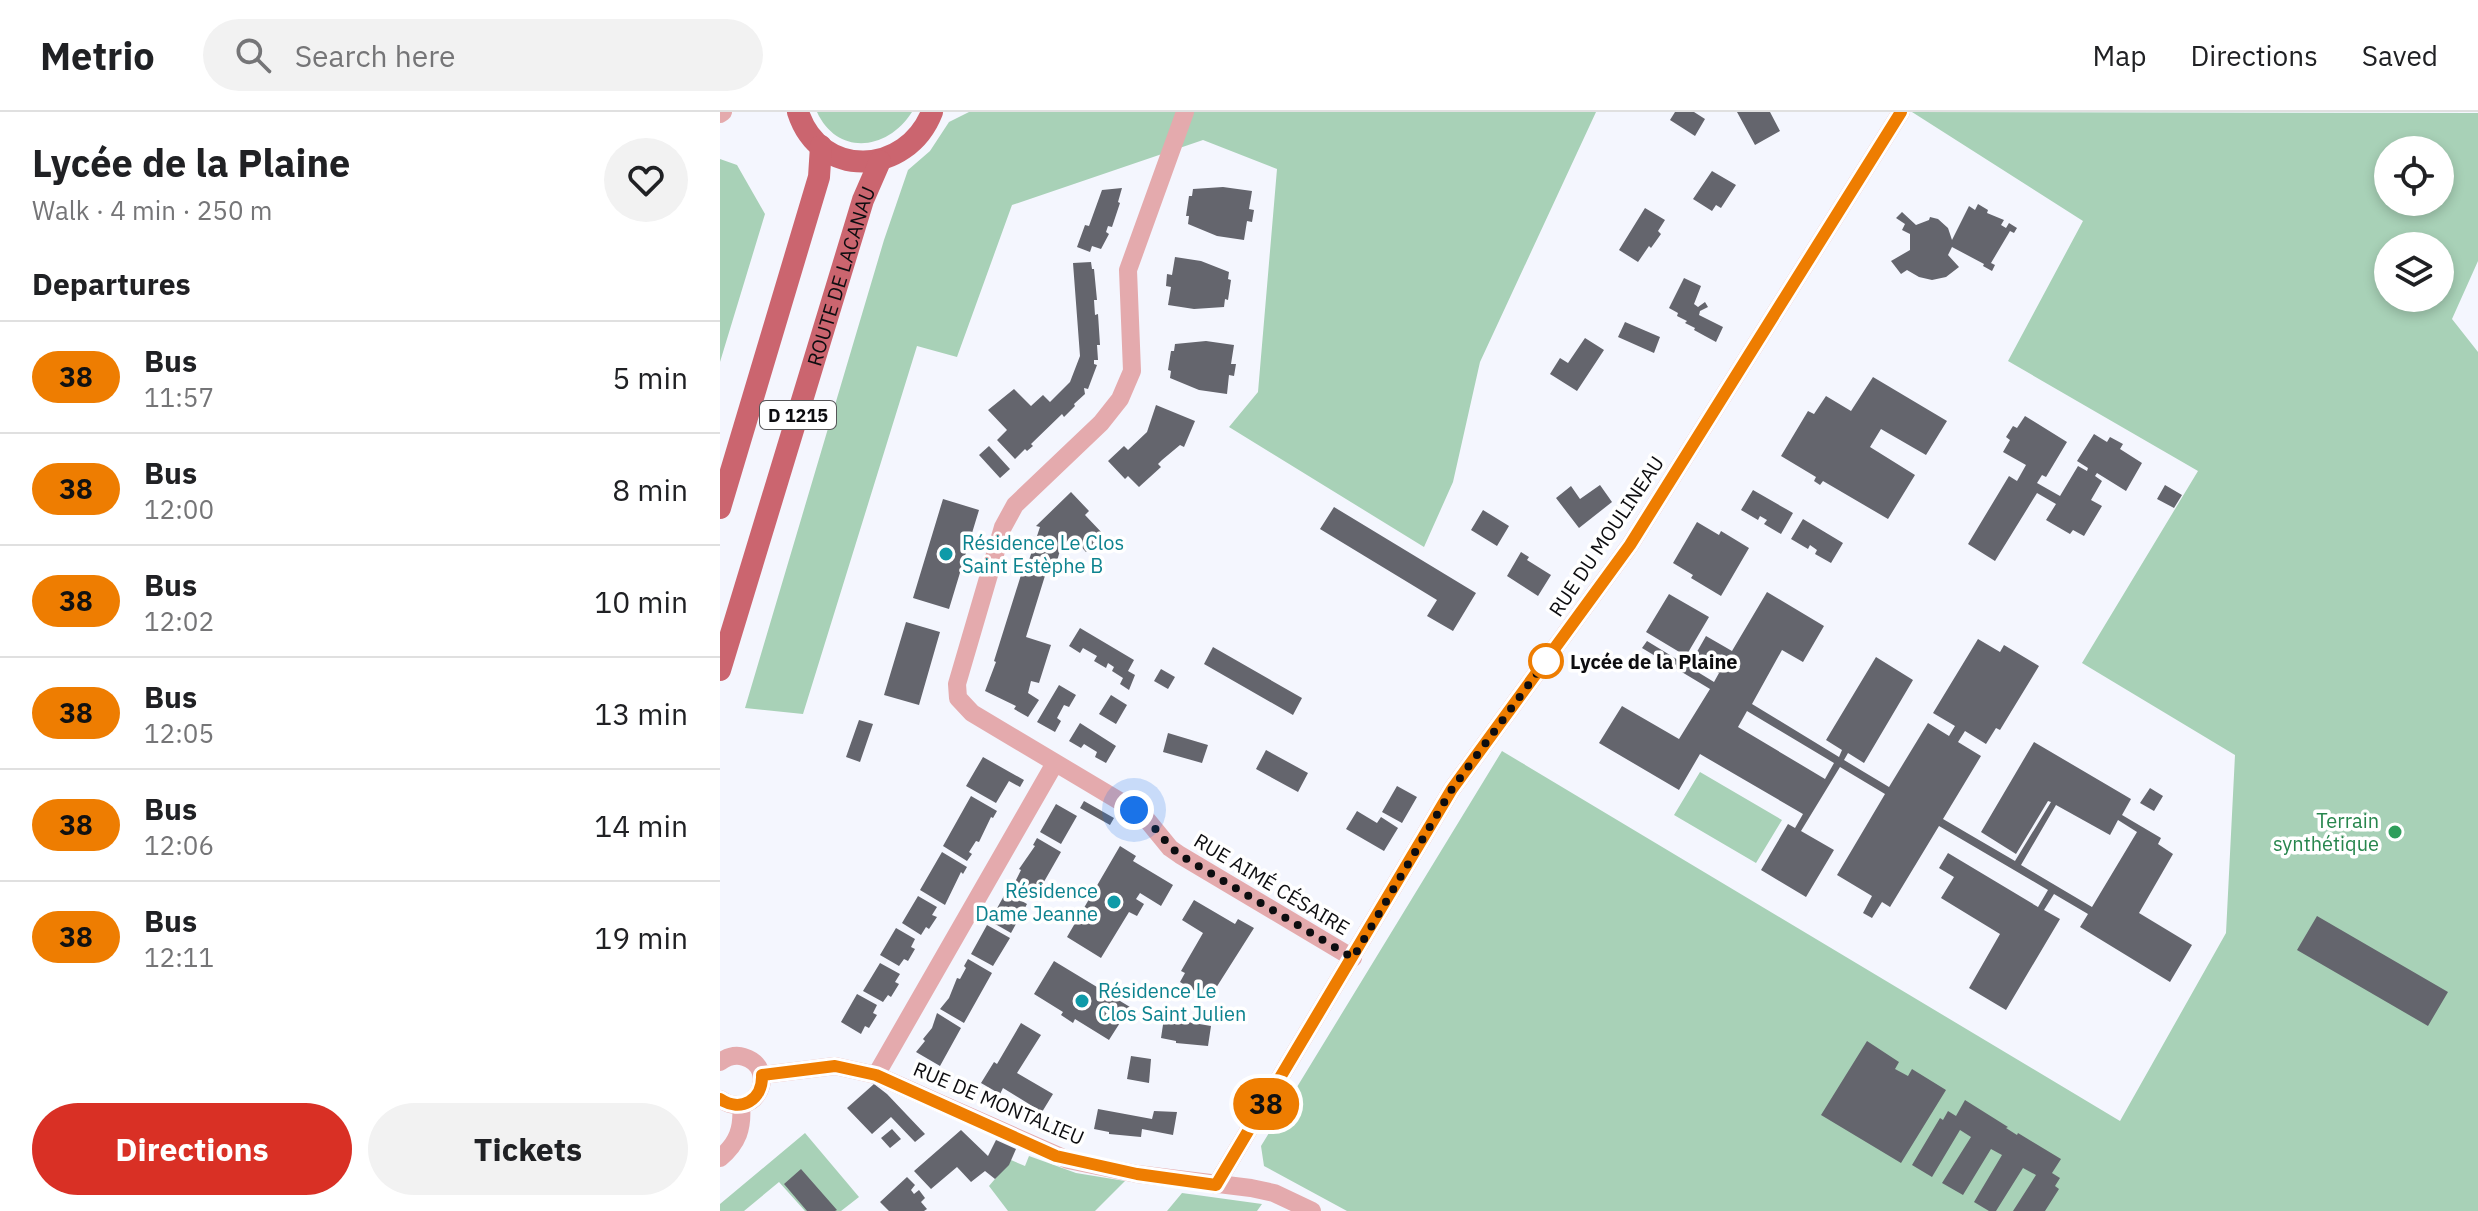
<!DOCTYPE html>
<html lang="en">
<head>
<meta charset="utf-8">
<style>
	:root { --surface:#fff; --page:#f2f2f2; --text:#202124; --muted:#757577; --line:#e0e0e0; --accent:#d93025 }
	body { margin:0; font-family:"IBM Plex Sans",sans-serif; background:var(--page); color:var(--text); height:100vh; display:flex; flex-direction:column; font-size:30px; white-space:nowrap }
	* { box-sizing:border-box; margin:0 }
	p { font-size:26px; color:var(--muted) }
	.icon { flex:none; width:44px; height:44px; fill:none; stroke:currentColor; stroke-width:2; stroke-linecap:round; stroke-linejoin:round }
	.map { position:relative; flex:1; overflow:hidden }
	.details { display:flex; flex-direction:column; background:var(--surface); width:720px }
	.details>* { flex:none }
	.badge { padding:0 16px; border-radius:26px; font-size:28px; line-height:52px }
	.tools { position:absolute; left:1654px; top:24px; display:grid; gap:16px }
	.tools a { display:grid; place-items:center; width:80px; height:80px; border-radius:50%; background:var(--surface); box-shadow:0 4px 12px #0003; font-size:40px }
	.you { position:absolute; width:40px; height:40px; margin:-20px; border:6px solid #fff; border-radius:50%; background:#1a73e8; box-shadow:0 0 0 12px #1a73e833 }
	.map>.badge { position:absolute; translate:-50% -50%; box-shadow:0 0 0 4px #fff }
	h2 { padding:0 32px; font-size:30px; line-height:72px }
	.round { display:grid; place-items:center; flex:none; width:84px; height:84px; border-radius:42px; background:var(--page) }
	.headline { display:flex; align-items:center; justify-content:space-between; height:136px; padding:0 32px }
	h1 { font-size:38px; font-weight:700; line-height:60px }
	.button { display:flex; gap:16px; margin-top:auto; padding:16px 32px }
	.button a { flex:1; height:92px; border-radius:48px; background:var(--accent); color:#fff; font-size:32px; font-weight:700; line-height:92px; text-align:center }
	.button a+a { background:var(--page); color:var(--text) }
	ul { padding:0; list-style:none }
	li { display:flex; align-items:center; gap:24px; height:112px; padding:0 32px; border-top:2px solid var(--line) }
	li div { flex:1 }
	li b { display:block; font-size:30px }
	li em { font-style:normal }
	li .badge { min-width:88px; font-weight:700; text-align:center }
	header { display:flex; align-items:center; gap:48px; box-sizing:border-box; height:112px; padding:0 40px; background:var(--surface); border-bottom:2px solid var(--line) }
	header strong { font-size:38px }
	nav { display:flex; gap:44px; margin-inline-start:auto; font-size:28px }
	.search { width:560px; height:72px; background:var(--page); display:flex; align-items:center; gap:20px; box-sizing:border-box; padding:0 28px; border-radius:44px; color:var(--muted); font-size:30px }
	main { display:flex; flex:1; min-height:0 }
	.map>svg:first-child { display:block }
	.green { fill:#a8d1b7; fill-rule:evenodd }
	.building { fill:#64656d; fill-rule:evenodd }
	.lines { fill:none; stroke-linecap:round; stroke-linejoin:round }
	.minor { stroke:#e4aaad; stroke-width:18 }
	.major { stroke:#cb656f; stroke-width:22 }
	.line-casing { stroke:#fff; stroke-width:18 }
	.line { stroke:#ee7d01; stroke-width:12 }
	.walk { stroke:#0d0d10; stroke-width:8; stroke-dasharray:0 14.4 }
	.culture-dot { fill:#0f9aa8; stroke:#fff; stroke-width:3 }
	.stop-dot { fill:#fff; stroke:#ee7d01; stroke-width:4 }
	.leisure-dot { fill:#2e9e5b; stroke:#fff; stroke-width:3 }
	.labels { text-anchor:middle; dominant-baseline:central; stroke-width:7; stroke-linejoin:round; paint-order:stroke }
	.shield { fill:#fff; stroke:#565658; stroke-width:2 }
	.shield-label { font-size:18px; font-weight:bold; fill:#0d0d10 }
	.street-label { font-size:20px; fill:#0d0d10; stroke:#fff }
	.culture-label { font-size:20px; fill:#0d838f; stroke:#fff; text-anchor:start }
	.stop-label { font-size:20px; font-weight:bold; fill:#0d0d10; stroke:#fff; text-anchor:start }
	.leisure-label { font-size:20px; fill:#27864d; stroke:#fff; text-anchor:end }
</style>
</head>
<body>
<header>
<strong>Metrio</strong>
<div class="search"><svg class="icon" aria-label="search" viewBox="0 0 24 24"><circle cx="10" cy="10" r="6"/><path d="M15 15l6 6"/></svg>Search here</div>
<nav><a>Map</a><a>Directions</a><a>Saved</a></nav>
</header>
<main>
<section class="details">
<div class="headline"><div><h1>Lycée de la Plaine</h1><p>Walk · 4 min · 250 m</p></div><a class="round"><svg class="icon" aria-label="heart" viewBox="0 0 24 24"><path d="M12 20l-8-8c-3-5 5-10 8-4 3-6 11-1 8 4z"/></svg></a></div>
<h2>Departures</h2>
<ul>
<li><span class="badge" style="background:#ee7d01;color:#111">38</span><div><b>Bus</b><p>11:57</p></div><em>5 min</em></li>
<li><span class="badge" style="background:#ee7d01;color:#111">38</span><div><b>Bus</b><p>12:00</p></div><em>8 min</em></li>
<li><span class="badge" style="background:#ee7d01;color:#111">38</span><div><b>Bus</b><p>12:02</p></div><em>10 min</em></li>
<li><span class="badge" style="background:#ee7d01;color:#111">38</span><div><b>Bus</b><p>12:05</p></div><em>13 min</em></li>
<li><span class="badge" style="background:#ee7d01;color:#111">38</span><div><b>Bus</b><p>12:06</p></div><em>14 min</em></li>
<li><span class="badge" style="background:#ee7d01;color:#111">38</span><div><b>Bus</b><p>12:11</p></div><em>19 min</em></li>
</ul>
<div class="button"><a>Directions</a><a>Tickets</a></div>
</section>
<div class="map">
<svg width="1758" height="1099" viewBox="0 0 1758 1099">
	<rect width="100%" height="100%" fill="#f4f6fe"/>
	<path class="green" d="M97 0H192C168 38 118 45 97 0Z
		M249 0H876L760 250 733 370 704 435 509 315 538 280 557 57 483 28 292 93 237 245 197 234 83 602 25 596 164 128 188 58 210 39 229 10Z
		M1192 0 1758 1V149L1732 207 1758 240V1099H627L544 1054 541 1034 782 639 1400 1009 1506 821 1515 643 1362 551 1478 359 1288 249 1363 109ZM1668 38H1720V90H1668ZM1668 134H1720V186H1668Z
		M0 47 17 53 45 102 0 250Z
		M980 660 1062 708 1036 751 954 703Z
		M85 1021 139 1085 121 1099H85L59 1070 24 1099H0V1092Z
		M309 1044 356 1061 405 1069 375 1099H288L269 1074 291 1048 305 1054Z
		M462 1081 542 1092 537 1099H447Z"/>
	<path class="building" d="M955 0H974L985 7 975 24 950 8Z
		M1017 0H1050L1060 19 1035 33Z
		M992 59 1016 73 1001 96 996 93 992 99 973 87Z
		M503 75 532 79 529 97 534 98 532 110 527 109 524 128 497 124 468 112 469 104H466L469 84H472L473 77Z
		M402 76 398 90 400 91 392 115 388 114 386 120 389 122 381 137 372 134 370 140 357 135 365 113 369 114 382 78Z
		M1258 92 1268 98 1267 101 1284 108 1281 113 1286 116 1289 111 1297 116 1294 121 1290 119 1271 151 1275 153 1272 159 1263 154 1264 152 1232 135 1228 143 1239 155 1226 165 1212 168 1199 165 1187 158 1181 162 1171 149 1190 138V122L1182 118 1185 112 1176 106 1182 100 1196 113 1209 108 1210 105 1218 107 1228 116 1232 128 1249 94 1255 98Z
		M925 96 945 108 938 119 941 122 931 136 929 134 918 150 899 138Z
		M455 145 481 149 509 160 508 167 511 168 508 188 505 187 504 195 474 197 448 193 451 175 446 174 447 162 452 163Z
		M371 150 372 157H374L377 188H374L375 203 378 202 380 233H377L378 248H374V252L377 253 368 277 364 276 365 282 354 292 355 294 344 305 342 302 311 332 313 334 307 339 305 337 295 347 277 328 287 318 268 298 294 277 311 294 323 283 330 290 350 270 360 244 353 151Z
		M964 166 981 174 974 192 978 195 985 190 988 195 980 199 979 203 1003 215 996 230 974 218 975 216 965 211 967 209 957 204 958 201 949 196Z
		M905 210 940 225 934 241 898 225Z
		M865 226 884 238 857 279 830 262 840 246 848 251Z
		M486 229 514 233 511 252H516L514 264 509 263 507 282 479 278 450 266 451 259 448 258 451 239H454L455 232Z
		M1153 265 1227 309 1206 343 1161 317 1150 335 1195 363 1168 407 1103 369 1100 373 1094 369 1096 365 1061 344 1088 299 1094 302 1106 284 1131 299Z
		M436 293 475 309 464 335 460 333 442 348 438 352 441 355 419 375 408 364 405 367 388 349 404 334 408 338 427 320Z
		M1305 304 1347 330 1326 365 1322 363 1317 371 1340 384 1358 354 1367 359 1368 356 1357 349 1374 322 1387 330 1390 325 1403 332 1400 337 1422 351 1406 379 1377 361 1375 364 1382 369 1371 388 1382 394 1364 424 1353 418 1350 422 1326 408 1336 392 1317 381 1275 449 1248 432 1289 364 1297 369 1306 353 1283 340 1290 328 1286 325 1293 314 1297 316Z
		M269 334 290 357 280 366 259 343Z
		M880 373 892 390 859 416 836 386 851 374 860 387Z
		M1445 373 1462 383 1454 396 1437 387Z
		M1033 378 1073 401 1061 422 1044 412 1047 408 1040 404 1038 408 1021 398Z
		M351 380 369 399 365 403 384 423 366 440 352 425 341 435 335 456 328 454 306 525 331 533 319 571 311 569 308 581 319 588 308 605 294 597 296 594 265 579 276 550 274 549 306 447 309 448 320 415 316 414Z
		M223 387 259 398 229 497 193 486Z
		M614 395 756 481 733 519 707 504 717 488 600 417Z
		M763 398 789 414 777 434 751 418Z
		M1083 407 1123 431 1111 451 1095 442 1097 438 1090 433 1088 437 1071 427Z
		M977 410 999 423 1001 419 1029 436 1001 484 971 466 973 463 953 451Z
		M801 440 809 445 807 448 831 463 818 484 787 464Z
		M1047 480 1104 514 1083 550 1062 538 1032 592 1119 645 1122 638 1106 628 1156 545 1193 568 1144 651 1128 641 1124 648 1169 675 1208 611 1229 624 1235 614 1213 601 1258 527 1280 540 1284 533 1319 554 1280 618 1276 616 1266 632 1245 619 1238 630 1261 644 1223 707 1295 749 1331 690 1328 689 1296 742 1261 720 1314 630 1411 687 1402 703 1441 726 1438 732 1453 742 1419 801 1472 833 1450 870 1360 815 1368 802 1334 782 1324 798 1340 807 1286 898 1249 876 1280 822 1221 786 1234 765 1219 756 1228 741 1318 795 1328 778 1219 714 1170 795 1162 790 1152 806 1143 801 1152 784 1117 763 1165 682 1120 655 1081 719 1114 738 1086 785 1041 758 1068 712 1075 716 1083 702 980 642 959 678 879 631 902 594 959 627 990 577 922 536 927 529 994 570 999 561 974 545 986 524 1012 539ZM1027 599 1114 651 1105 667 1018 615ZM1336 693 1390 723 1398 708 1417 720 1372 795 1301 753Z
		M949 482 989 505 966 544 926 520Z
		M186 510 220 520 199 593 164 583Z
		M360 516 414 548 408 559 415 563 409 578 400 572 403 566 392 559 394 555 388 551 386 556 374 549 377 544 363 536 360 541 349 534Z
		M493 535 582 586 573 603 484 552Z
		M441 557 455 565 448 577 434 569Z
		M339 573 356 583 349 595 344 593 337 606 341 609 335 620 317 610Z
		M391 583 407 593 396 612 379 602Z
		M139 608 153 612 140 650 126 645Z
		M360 611 396 634 386 651 375 645 377 640 364 632 361 636 349 629Z
		M448 621 488 633 482 651 443 640Z
		M546 638 588 661 578 680 536 657Z
		M263 645 304 668 300 675 289 669 276 691 246 674Z
		M677 674 697 685 682 711 662 700Z
		M1430 676 1443 684 1434 699 1420 691Z
		M251 684 277 699 273 706 271 705 259 730 256 729 249 740 252 742 247 749 223 734Z
		M364 689 394 706 390 713 360 696Z
		M336 692 357 704 341 732 320 720Z
		M637 699 657 711 661 705 678 716 664 739 626 717Z
		M317 726 341 740 313 789 289 775 293 769 295 770 301 758 299 757 315 734 313 733Z
		M400 734 416 744 413 749 453 773 441 794 420 781 416 787 424 792 417 804 409 800 381 846 347 825Z
		M222 740 247 755 243 762 241 760 225 793 200 778Z
		M286 780 307 792 291 821 270 809Z
		M198 784 217 795 212 803 217 805 209 817 206 815 201 823 182 811Z
		M474 788 515 812 518 807 534 816 489 887 460 870 465 861 461 859 483 821 462 808Z
		M1597 804 1728 880 1708 914 1577 838Z
		M267 813 290 826 273 854 251 842Z
		M176 816 195 827 191 835 195 837 188 849 184 847 179 854 160 843Z
		M248 847 272 861 244 911 220 897 229 886 237 866 240 867 246 856 244 854Z
		M334 849 410 895 389 928 355 907 353 911 341 903 343 900 314 882Z
		M160 851 180 862 175 870 179 872 171 885 168 883 163 890 143 879Z
		M137 882 157 893 153 901 157 903 149 916 145 914 141 922 121 910Z
		M217 901 241 916 220 954 196 940 205 929 203 927 212 916Z
		M444 906 491 914 488 934 456 931V929L441 926Z
		M301 911 321 923 297 961 333 982 322 1000 283 976 280 982 261 971 274 950 277 952Z
		M1147 929 1179 950 1175 957 1188 964 1192 957 1226 978 1181 1051 1101 1003Z
		M411 944 431 947 429 971 407 967Z
		M154 972 167 982 205 1022 195 1030 171 1005 152 1022 127 996Z
		M1245 988 1288 1015 1286 1016 1297 1023 1298 1021 1341 1047 1332 1061 1340 1066 1335 1074 1339 1077 1325 1099H1293L1316 1063 1303 1056 1276 1099H1269L1254 1090 1282 1043 1271 1037 1243 1083 1222 1071 1251 1025 1240 1018 1212 1065 1192 1053 1220 1006 1223 1008 1228 999 1236 1004Z
		M378 997 432 1007 434 999 457 1000 453 1023 422 1017 421 1025 389 1022V1020L374 1017Z
		M172 1017 181 1027 170 1036 161 1026Z
		M241 1018 268 1044 276 1028 296 1037 289 1053 275 1067 265 1059 251 1070 237 1055 211 1077 194 1059Z
		M81 1057 117 1098 115 1099H87L64 1072Z
		M187 1065 195 1073 191 1078 194 1082 199 1078 205 1086 201 1090 207 1097 204 1099H169L160 1090Z"/>
	<g class="lines">
		<path class="minor" d="M465 0 408 158 412 259 400 287 381 311 295 393 283 415 237 572 238 586 252 601 423 703 450 736 460 743 633 846
			M0 2 3 0
			M0 950C7 945 15 942 24 945 60 956 36 1011 0 987
			M42 963 115 954 156 963 348 1048 417 1062 531 1076 554 1081 592 1099
			M156 963 335 651
			M0 1046C18 1031 23 1016 21 993
			M496 1073 732 677 910 433 1181 0"/>
		<g class="major">
			<path d="M78 0C100 68 187 64 212 0"/>
			<path d="M0 396 99 65 101 34"/>
			<path id="s1" d="M0 558 143 88 160 49"/>
		</g>
	</g>
	<g class="lines">
		<defs>
			<path id="line" d="M0 987C21 1001 43 988 42 963L115 954 156 963 336 1044 417 1062 496 1073 732 677 910 433 1181 0"/>
		</defs>
		<use href="#line" class="line-casing"/>
		<use href="#line" class="line"/>
		<path class="walk" d="M414 698C433 709 443 730 460 743L633 846 732 677 826 549"/>
	</g>
	<g class="culture-dot">
		<circle cx="226" cy="442" r="8"/>
		<circle cx="394" cy="790" r="8"/>
		<circle cx="362" cy="889" r="8"/>
	</g>
	<circle class="stop-dot" cx="826" cy="549" r="16"/>
	<circle class="leisure-dot" cx="1675" cy="720" r="8"/>
	<g class="labels">
		<rect class="shield" x="40" y="289" width="76" height="28" rx="6"/>
		<g class="shield-label">
			<text x="78" y="303">D 1215</text>
		</g>
		<g class="street-label">
			<text stroke="none"><textPath href="#s1" startOffset="412">ROUTE DE LACANAU</textPath></text>
			<text transform="translate(886 424) rotate(-56)">RUE DU MOULINEAU</text>
			<text transform="translate(552 772) rotate(31)">RUE AIMÉ CÉSAIRE</text>
			<text transform="translate(279 991) rotate(23)">RUE DE MONTALIEU</text>
		</g>
		<g class="culture-label">
			<text x="242" y="430">Résidence Le Clos<tspan x="242" dy="23">Saint Estèphe B</tspan></text>
			<text x="378" y="778" text-anchor="end">Résidence<tspan x="378" dy="23">Dame Jeanne</tspan></text>
			<text x="378" y="878">Résidence Le<tspan x="378" dy="23">Clos Saint Julien</tspan></text>
		</g>
		<g class="stop-label">
			<text x="850" y="549">Lycée de la Plaine</text>
		</g>
		<g class="leisure-label">
			<text x="1659" y="708">Terrain<tspan x="1659" dy="23">synthétique</tspan></text>
		</g>
	</g>
</svg>
<div class="tools">
<a><svg class="icon" aria-label="locate" viewBox="0 0 24 24"><circle cx="12" cy="12" r="6"/><path d="M12 2v4M12 18v4M2 12h4M18 12h4"/></svg></a>
<a><svg class="icon" aria-label="layers" viewBox="0 0 24 24"><path d="M12 4l9 5-9 5-9-5zM3 14l9 5 9-5"/></svg></a>
</div>
<div class="you" style="left:414px;top:698px"></div>
<b class="badge" style="left:546px;top:992px;background:#ee7d01;color:#111">38</b>
</div>
</main>
</body>
</html>
